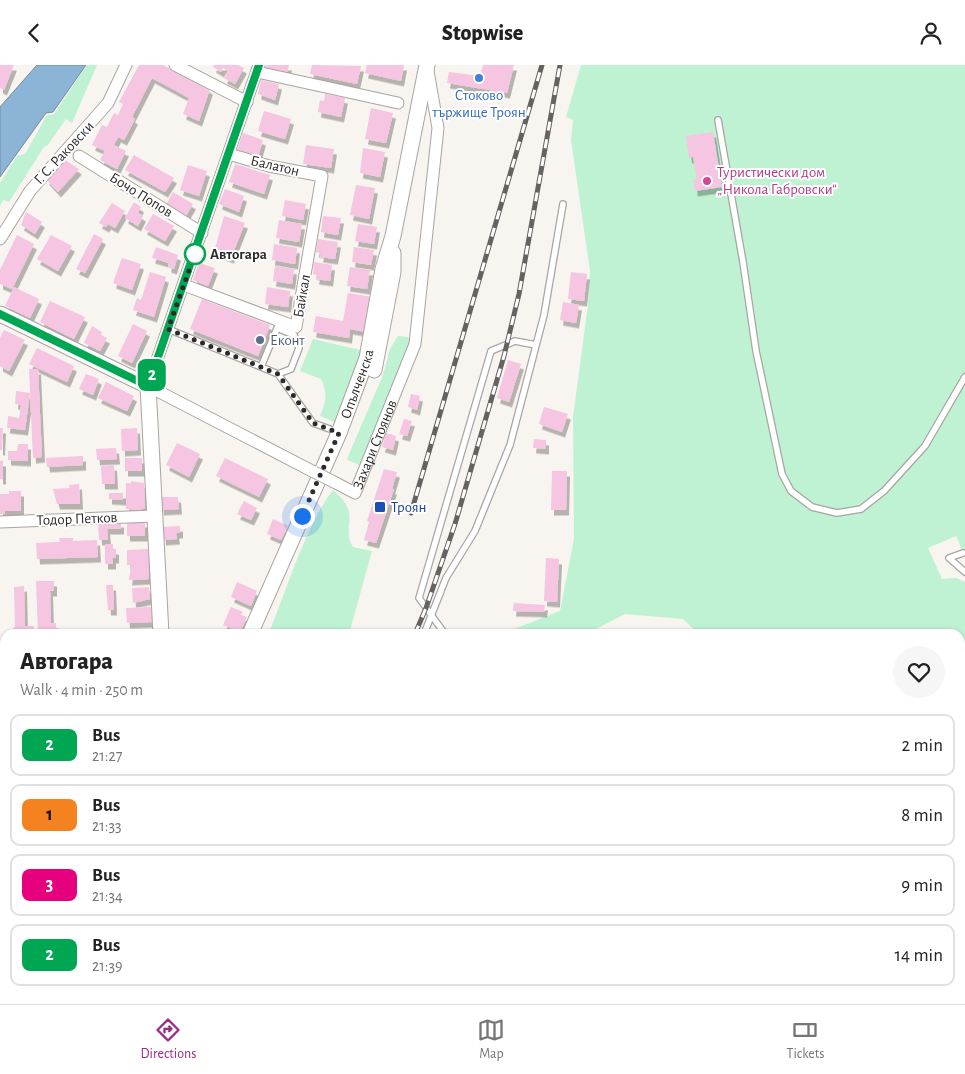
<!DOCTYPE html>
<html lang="en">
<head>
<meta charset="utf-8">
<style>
	:root { --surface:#fff; --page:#f6f6f6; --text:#222; --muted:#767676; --line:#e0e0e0; --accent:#9d2a86 }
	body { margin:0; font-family:"Alegreya Sans",sans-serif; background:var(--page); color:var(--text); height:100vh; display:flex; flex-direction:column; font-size:19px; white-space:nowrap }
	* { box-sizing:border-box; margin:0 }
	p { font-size:16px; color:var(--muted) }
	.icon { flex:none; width:28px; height:28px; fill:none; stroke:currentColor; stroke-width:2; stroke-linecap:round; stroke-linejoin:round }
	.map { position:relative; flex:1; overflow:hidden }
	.details { position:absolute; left:0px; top:564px; width:965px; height:376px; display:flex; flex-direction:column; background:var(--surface); border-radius:15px 15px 0 0; box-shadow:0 1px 4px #0004 }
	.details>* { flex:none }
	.badge { padding:0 10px; border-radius:8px; font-size:18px; line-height:32px }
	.you { position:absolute; width:25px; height:25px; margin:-12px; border:4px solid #fff; border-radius:50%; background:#1a73e8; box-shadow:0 0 0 8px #1a73e833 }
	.map>.badge { position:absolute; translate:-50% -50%; box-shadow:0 0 0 2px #fff }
	.round { display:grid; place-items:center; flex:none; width:52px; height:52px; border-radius:26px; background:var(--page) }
	.head { display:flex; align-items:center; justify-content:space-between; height:85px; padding:0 20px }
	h1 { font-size:24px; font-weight:800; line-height:38px }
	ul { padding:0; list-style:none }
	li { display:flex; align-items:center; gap:15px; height:62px; margin:0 10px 8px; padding:0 10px; border:2px solid var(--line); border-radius:10px }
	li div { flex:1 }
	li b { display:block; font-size:19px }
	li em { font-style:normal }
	li .badge { min-width:55px; font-weight:700; text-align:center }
	header { display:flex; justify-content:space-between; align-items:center; height:65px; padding:0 20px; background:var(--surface); font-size:22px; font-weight:800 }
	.tab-bar { display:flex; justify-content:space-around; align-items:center; height:70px; border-top:1px solid var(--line); background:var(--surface); font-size:14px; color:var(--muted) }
	.tab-bar a { display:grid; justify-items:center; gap:2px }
	.tab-bar .current { color:var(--accent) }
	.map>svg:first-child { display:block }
	.green { fill:#bff1d3 }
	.water { fill:#8cb4d7; stroke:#708ba3 }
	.building { fill:#f5c5e2; filter:url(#shadow) }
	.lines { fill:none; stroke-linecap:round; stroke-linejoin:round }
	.lane-casing { stroke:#a9a5a0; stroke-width:8 }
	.street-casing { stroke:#a9a5a0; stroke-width:13 }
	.secondary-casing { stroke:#a9a5a0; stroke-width:17 }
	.lane { stroke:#fff; stroke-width:5.5 }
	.street { stroke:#fff; stroke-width:11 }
	.secondary { stroke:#fff; stroke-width:15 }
	.rail-casing { stroke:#656260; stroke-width:5 }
	.rail { stroke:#fff; stroke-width:3; stroke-dasharray:9; stroke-linecap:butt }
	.street-bridge-casing { stroke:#a9a5a0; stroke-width:13; stroke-linecap:butt }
	.street-bridge { stroke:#fff; stroke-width:11 }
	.line-casing { stroke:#fff; stroke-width:11 }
	.line { stroke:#00a651; stroke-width:8 }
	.walk { stroke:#2d2b29; stroke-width:5; stroke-dasharray:0 9 }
	.shop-dot { fill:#3f7fe0; stroke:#fff; stroke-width:2 }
	.hotel-dot { fill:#d1479c; stroke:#fff; stroke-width:2 }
	.stop-dot { fill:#fff; stroke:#00a651; stroke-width:2.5 }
	.service-dot { fill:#5c6f8a; stroke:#fff; stroke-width:2 }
	.transit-dot { fill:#1a4fb4; stroke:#fff; stroke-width:2 }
	.labels { text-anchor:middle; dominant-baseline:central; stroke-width:4; stroke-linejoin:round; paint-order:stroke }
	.shop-label { font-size:15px; fill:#366cbe; stroke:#fff }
	.street-label { font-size:15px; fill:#2d2b29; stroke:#fff }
	.hotel-label { font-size:15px; fill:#b23c85; stroke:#fff; text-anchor:start }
	.stop-label { font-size:15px; font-weight:bold; fill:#2d2b29; stroke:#fff; text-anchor:start }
	.service-label { font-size:15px; fill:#4e5e75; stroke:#fff; text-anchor:start }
	.transit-label { font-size:15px; fill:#164399; stroke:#fff; text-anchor:start }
</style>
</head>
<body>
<header><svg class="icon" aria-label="back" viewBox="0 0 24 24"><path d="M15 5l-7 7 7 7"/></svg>Stopwise<svg class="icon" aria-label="person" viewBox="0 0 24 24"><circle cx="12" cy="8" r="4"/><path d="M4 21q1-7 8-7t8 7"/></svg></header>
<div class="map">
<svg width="965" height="939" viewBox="0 0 965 939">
	<defs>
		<filter id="shadow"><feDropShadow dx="3" dy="5.5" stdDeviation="0" flood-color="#0004"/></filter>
	</defs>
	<rect width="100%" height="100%" fill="#f8f4ef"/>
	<path class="green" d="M87 0H97L72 58 66 54 47 81 44 82 9 137 3 135 0 141V118L17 91 25 89 47 50 54 49Z
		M581 0H965V492L956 471 928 483 942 514 956 513 965 517V939H347L349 935H960V569H699L683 554 625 549 596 564 604 569H515L514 564 560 546 574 474 573 352 588 240 590 206 571 75 573 55 566 52Z
		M398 271 408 272 412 279 401 308 360 400 347 395 349 389 383 310 390 284Z
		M313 274 364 286 337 358 320 351C326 336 328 329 321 314L300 306Z
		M333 425C363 450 340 460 353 482L372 486 349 569H271L270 565C288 522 305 462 333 425Z"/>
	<path class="water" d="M37 0H86L53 47 46 48 0 112V42Z"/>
	<path class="building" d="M0 0H14L4 25 0 23Z
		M139 0H163L210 24 199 56 183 49 189 33 152 13 132 52 135 54 124 75 118 72 114 80 126 86 117 104 100 95 105 86 92 80 102 60 107 62 114 48 118 50 123 39 119 37Z
		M214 0H238L244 3 235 19 224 13 228 6 223 3 221 7 213 2Z
		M267 0H289L287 9 266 3Z
		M312 0 361 1 357 19 310 9Z
		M367 0H404L401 16 365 8Z
		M483 0H514L507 28 447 18 449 7 480 11Z
		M261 15 279 19 275 35 258 29Z
		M325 29 345 33 341 52 318 47 320 35 324 36Z
		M371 43 393 48 386 78 365 74Z
		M264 46 291 54 285 74 258 66Z
		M713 67 722 122 695 126 693 115 697 114 693 92 689 93 686 71Z
		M243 68 263 75 258 92 237 85Z
		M306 80 334 84 331 103 303 99Z
		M363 83 385 87 380 112 360 108Z
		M134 90 174 113 165 127 125 105Z
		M65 95 79 104 58 127 46 114Z
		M235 99 270 110 264 129 229 117Z
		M188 100 207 106 199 131 180 125Z
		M356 120 375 123 369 154 350 150Z
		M225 124 244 131 239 147 219 139Z
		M173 127 193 139 184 154 165 142Z
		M285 135 306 139 303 155 282 151Z
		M134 137 141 142 138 148 143 151 138 161 125 153Z
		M112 138 125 146 115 163 108 159 106 162 99 158Z
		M26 147 42 157 35 169 21 160Z
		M153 149 174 161 165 176 144 164Z
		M224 151 245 158 231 193 214 187Z
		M323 151 341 153 338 170 321 167Z
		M279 155 302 159 299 177 276 173Z
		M358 159 377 162 374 179 355 176Z
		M94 169 103 174 85 208 76 204Z
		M17 170 34 179 12 224 0 219V205Z
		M51 170 72 181 58 206 37 194Z
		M318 174 338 177 335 194 320 192 321 188 316 187Z
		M274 179 297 183 295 199 272 195Z
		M156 182 178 190 174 204 168 202 169 198 152 193Z
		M354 182 374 185 371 200 352 197Z
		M122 193 141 199 132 225 113 218Z
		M314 197 332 200 330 216 316 214 317 210 313 209Z
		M199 198 215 203 208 221 193 215Z
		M275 201 294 204 292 219 273 216Z
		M350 202 370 205 367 224 347 221Z
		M150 207 166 212 154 252 133 245 137 233 141 235Z
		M571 207 587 209 584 236 568 234Z
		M14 222 39 234 30 253 5 241Z
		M267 222 290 226 288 242 265 239Z
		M348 228 372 232 366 267 350 264 349 273 313 267 316 251 343 256Z
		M202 234 270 260 258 291 190 264Z
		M50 236 85 252 74 274 40 257Z
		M563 237 579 240 576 258 560 255Z
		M133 259 147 266 132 298 118 291Z
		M92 261 102 267 101 270 107 273 100 286 84 278Z
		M4 265 25 275 9 306 0 301V273Z
		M37 283 74 301 67 317 29 299Z
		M508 295 521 299 509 337 497 333Z
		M29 304H38L42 392 33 393Z
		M86 309 99 314 93 330 79 324Z
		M106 317 134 331 127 346 98 333Z
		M16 326 30 328 25 365 7 363 8 351 19 353 21 340 15 339Z
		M411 329 420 331 417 345 408 342Z
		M544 342 568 349 562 367 539 359Z
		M404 354 412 356 407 371 399 369Z
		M0 363H3L2 385H0Z
		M137 363 138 385 122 386 121 364Z
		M386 368 396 371 393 385 382 382Z
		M534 374 546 375V384L533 383Z
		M177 378 200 389 189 412 166 400Z
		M18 379H28V396L8 395V386H17Z
		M116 383 117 394 97 395 96 384Z
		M83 391V400L47 402 46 393Z
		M125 393H142V406H125Z
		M225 393 268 414 259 432 216 411Z
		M0 396H3V414H0Z
		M114 400 115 419H102L101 401Z
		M384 404 397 407 392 424H394L376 478 364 475 369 457 367 456Z
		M552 406H567L566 445H551Z
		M131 416 144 418 145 443 140 445 126 444V418H131Z
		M79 419 80 439H57L53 424 70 423 69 420Z
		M9 426H21V446H5V449H0V429H9Z
		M109 428H123V435L109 434Z
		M160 432H178L179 444 161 445Z
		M244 436 257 443 251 455 237 449Z
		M273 454 288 461 281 475 267 469Z
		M121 457V464H107L108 475H99L98 458Z
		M127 457H145V471H127Z
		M180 461V468H176L177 474 163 475 162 462Z
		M59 473H73V476L97 475 98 492 37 494 36 478 60 477Z
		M105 479H113V484H116V493H113V499H105Z
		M148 484 149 514 129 515 131 500H127V485Z
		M546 493 559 494 557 537 544 536Z
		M36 516H54V526H50L51 558H56V567L38 568Z
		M237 517 257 526 251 541 231 532Z
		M106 520H113L114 545H108Z
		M24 521 25 561H34V569H13V563L15 562 14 522Z
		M149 522 150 534 133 538 132 523Z
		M514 538 545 540 544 547 513 546Z
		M151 542 152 557 127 558 126 543Z
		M231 542 243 547 241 550 247 552 240 567 223 560Z
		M145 564V569H126L125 565Z
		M5 696V711H0V697Z
		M0 712H3L4 721 0 722Z
		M0 744H5V787L0 788Z
		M0 805H5V825L0 826Z
		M5 832V856H3L0 833Z
		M114 935H130L131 939H115Z"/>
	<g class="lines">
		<defs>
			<path id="lane" d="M718 55 743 197 756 286 782 409 791 426 812 442 837 448 861 444 884 426 925 381 965 312
				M277 263 294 270 299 283 291 304 278 309
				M168 264 261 302 280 256
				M261 302 278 309 313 358 338 367
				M963 488 949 493 965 507
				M424 569 446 513 475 466 510 380 544 250 563 139
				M445 569 419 533 491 286 515 276 536 280
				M302 939 305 935"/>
			<g id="street">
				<path d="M175 0 247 37"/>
				<path d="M259 0 148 321 314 407"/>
				<path d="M257 7 398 38"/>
				<path d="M79 91 202 168"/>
				<path d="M0 174 30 126 108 38 126 0"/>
				<path d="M184 220 296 262 322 111 269 101 229 89"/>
				<path id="s1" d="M334 417 355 428 415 279 438 63 428 6"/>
				<path d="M0 457 154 451"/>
				<path d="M0 636H5"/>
				<path d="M0 906 5 935"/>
			</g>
			<g id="secondary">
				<path d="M0 249 148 321 161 569"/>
				<path d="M374 305 393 207V188"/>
				<path id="s2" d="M250 569 339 368 367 293 383 204 393 171 427 0"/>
				<path d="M182 935V939"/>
			</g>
		</defs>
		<use href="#lane" class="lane-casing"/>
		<use href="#street" class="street-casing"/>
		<use href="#secondary" class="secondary-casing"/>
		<use href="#lane" class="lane"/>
		<use href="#street" class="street"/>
		<use href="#secondary" class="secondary"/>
		<defs>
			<path id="rail" d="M411 448 542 0
				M415 569 426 543 455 459 504 291 519 229 560 0
				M284 939 287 935"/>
		</defs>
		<use href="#rail" class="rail-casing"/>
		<use href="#rail" class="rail"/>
		<defs>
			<path id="street-bridge" d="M314 407 334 417"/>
		</defs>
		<use href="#street-bridge" class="street-bridge-casing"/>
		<use href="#street-bridge" class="street-bridge"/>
	</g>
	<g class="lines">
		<defs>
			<path id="line" d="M0 249 148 321 259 0"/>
		</defs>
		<use href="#line" class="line-casing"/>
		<use href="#line" class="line"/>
		<path class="walk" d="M195 189 168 264 278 309 313 358 339 368 302 451"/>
	</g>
	<circle class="shop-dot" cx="479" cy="13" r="5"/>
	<circle class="hotel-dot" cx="707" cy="116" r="5"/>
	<circle class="stop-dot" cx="195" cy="189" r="10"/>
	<circle class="service-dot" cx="260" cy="275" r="5"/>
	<rect class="transit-dot" x="374" y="436" width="12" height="12" rx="2.5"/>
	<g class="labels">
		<g class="shop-label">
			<text x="479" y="30">Стоково<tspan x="479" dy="17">тържище Троян</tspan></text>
		</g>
		<g class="street-label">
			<text transform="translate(64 88) rotate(-47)">Г. С. Раковски</text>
			<text transform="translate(275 101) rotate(13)">Балатон</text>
			<text transform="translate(141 130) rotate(32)">Бочо Попов</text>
			<text transform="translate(302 231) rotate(-80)">Байкал</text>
			<text stroke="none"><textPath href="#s2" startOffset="272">Опълченска</textPath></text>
			<text stroke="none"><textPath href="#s1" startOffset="76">Захари Стоянов</textPath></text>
			<text transform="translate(77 454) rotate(-2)">Тодор Петков</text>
		</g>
		<g class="hotel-label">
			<text x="717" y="107">Туристически дом<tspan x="717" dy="17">„Никола Габровски“</tspan></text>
		</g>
		<g class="stop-label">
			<text x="210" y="189">Автогара</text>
		</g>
		<g class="service-label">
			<text x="270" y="275">Еконт</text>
		</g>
		<g class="transit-label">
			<text x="391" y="442">Троян</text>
		</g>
	</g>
</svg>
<div class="you" style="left:302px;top:451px"></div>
<b class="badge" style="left:152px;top:310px;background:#00a651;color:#fff">2</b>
<section class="details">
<div class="head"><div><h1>Автогара</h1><p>Walk · 4 min · 250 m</p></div><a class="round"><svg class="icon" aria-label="heart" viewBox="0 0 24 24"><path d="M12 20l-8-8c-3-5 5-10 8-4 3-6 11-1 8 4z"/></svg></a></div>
<ul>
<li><span class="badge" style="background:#00a651;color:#fff">2</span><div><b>Bus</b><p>21:27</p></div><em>2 min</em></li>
<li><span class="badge" style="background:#f58220;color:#111">1</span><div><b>Bus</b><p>21:33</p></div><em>8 min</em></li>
<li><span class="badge" style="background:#e6007e;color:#fff">3</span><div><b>Bus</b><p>21:34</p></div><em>9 min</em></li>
<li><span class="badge" style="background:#00a651;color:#fff">2</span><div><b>Bus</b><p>21:39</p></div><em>14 min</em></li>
</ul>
</section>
</div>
<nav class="tab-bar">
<a class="current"><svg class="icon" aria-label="directions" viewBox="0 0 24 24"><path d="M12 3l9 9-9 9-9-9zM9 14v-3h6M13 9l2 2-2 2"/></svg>Directions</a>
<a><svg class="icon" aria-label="map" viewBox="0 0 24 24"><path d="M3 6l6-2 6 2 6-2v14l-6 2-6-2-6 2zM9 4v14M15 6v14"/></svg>Map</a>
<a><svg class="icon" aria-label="tickets" viewBox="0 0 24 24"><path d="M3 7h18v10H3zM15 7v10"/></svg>Tickets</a>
</nav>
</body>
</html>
